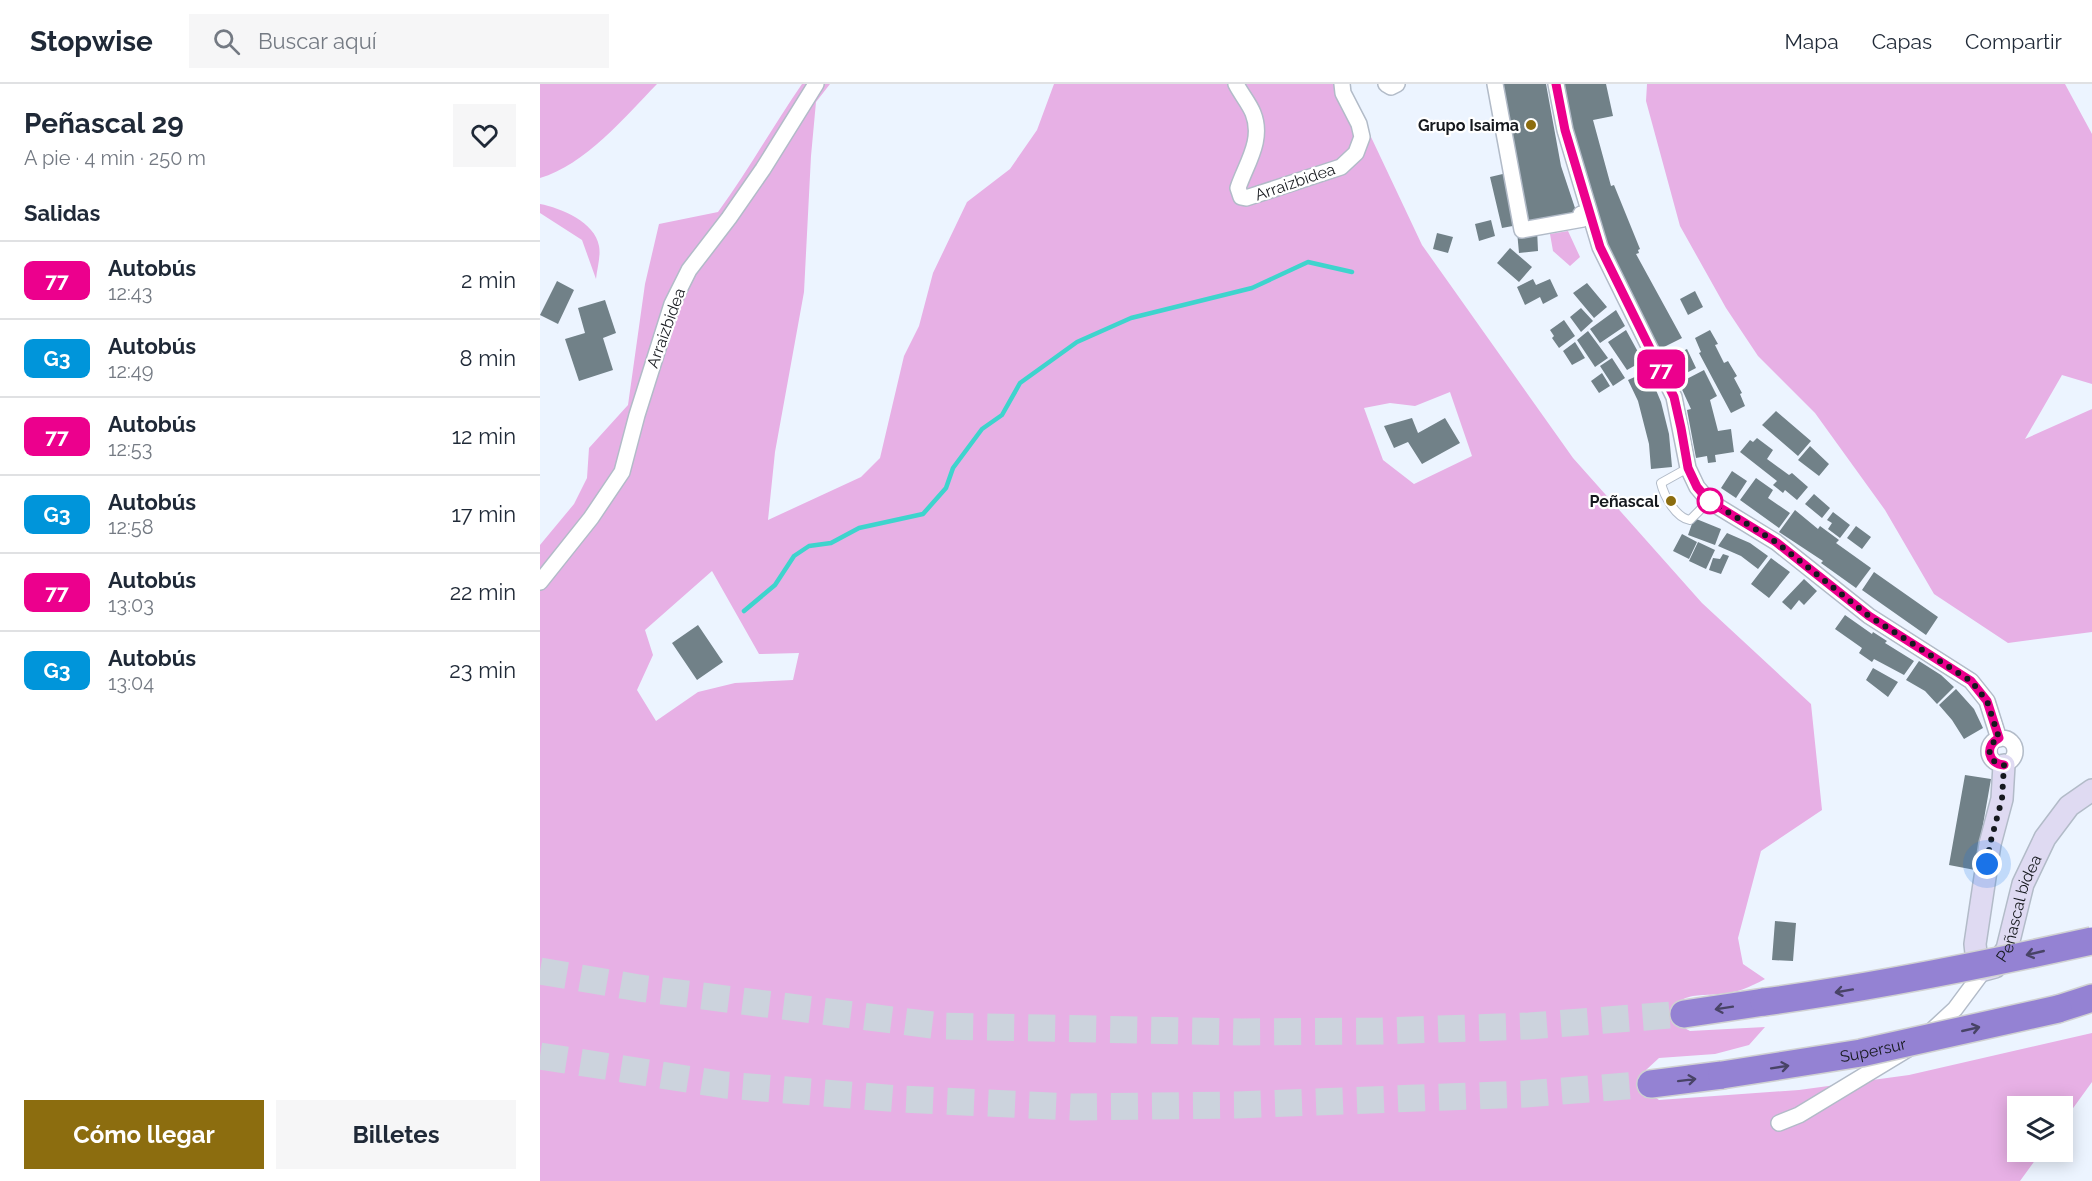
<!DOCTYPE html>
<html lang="es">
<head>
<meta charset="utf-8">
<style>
	:root { --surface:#fff; --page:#f6f6f7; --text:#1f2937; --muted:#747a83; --line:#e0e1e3; --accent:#8c6d0f }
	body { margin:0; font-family:Raleway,sans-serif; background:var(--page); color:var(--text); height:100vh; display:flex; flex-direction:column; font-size:22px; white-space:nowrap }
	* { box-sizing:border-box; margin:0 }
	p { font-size:20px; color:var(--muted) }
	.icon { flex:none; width:33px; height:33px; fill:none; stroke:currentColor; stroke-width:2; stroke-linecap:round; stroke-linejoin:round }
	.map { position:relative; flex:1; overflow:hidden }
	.drawer { display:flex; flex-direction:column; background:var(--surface); width:540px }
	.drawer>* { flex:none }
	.badge { padding:0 12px; border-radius:9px; font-size:21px; line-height:39px }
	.fabs { position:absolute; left:1467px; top:1012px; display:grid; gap:12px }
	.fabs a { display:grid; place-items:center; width:66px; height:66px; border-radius:0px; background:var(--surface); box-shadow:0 3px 15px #0003; font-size:30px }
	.you { position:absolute; width:30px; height:30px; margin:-15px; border:4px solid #fff; border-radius:50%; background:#1a73e8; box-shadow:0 0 0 9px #1a73e833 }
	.map>.badge { position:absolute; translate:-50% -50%; box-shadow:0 0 0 3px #fff }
	h2 { padding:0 24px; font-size:22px; line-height:54px }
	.round { display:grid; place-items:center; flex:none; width:63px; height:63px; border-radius:0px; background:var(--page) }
	.overview { display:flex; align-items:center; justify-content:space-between; height:102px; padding:0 24px }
	h1 { font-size:28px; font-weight:700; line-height:45px }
	.button { display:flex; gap:12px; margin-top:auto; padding:12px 24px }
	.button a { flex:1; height:69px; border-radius:0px; background:var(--accent); color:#fff; font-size:24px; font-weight:700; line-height:69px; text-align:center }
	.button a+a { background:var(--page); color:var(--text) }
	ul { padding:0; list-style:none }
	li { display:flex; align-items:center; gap:18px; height:78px; padding:0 24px; border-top:2px solid var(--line) }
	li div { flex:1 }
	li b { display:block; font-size:22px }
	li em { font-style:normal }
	li .badge { min-width:66px; font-weight:700; text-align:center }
	header { display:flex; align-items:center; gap:36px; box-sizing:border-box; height:84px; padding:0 30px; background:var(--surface); border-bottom:2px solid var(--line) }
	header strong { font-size:28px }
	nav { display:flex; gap:33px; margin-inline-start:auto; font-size:21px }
	.search { width:420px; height:54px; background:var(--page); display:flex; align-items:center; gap:15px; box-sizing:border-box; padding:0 21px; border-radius:0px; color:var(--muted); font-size:22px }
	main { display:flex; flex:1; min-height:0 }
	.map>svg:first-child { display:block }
	.green { fill:#e7b0e5; fill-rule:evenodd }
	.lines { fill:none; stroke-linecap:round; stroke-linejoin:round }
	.stream { stroke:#3ed4cd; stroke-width:4.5 }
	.building { fill:#718188 }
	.highway-tunnel { stroke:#ccd3dd; stroke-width:27; stroke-dasharray:27 14; stroke-linecap:butt }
	.lane-casing { stroke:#b2bbc8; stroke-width:10 }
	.street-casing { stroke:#b2bbc8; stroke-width:18 }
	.secondary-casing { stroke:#b2bbc8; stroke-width:24 }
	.highway-casing { stroke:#d0d1d2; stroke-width:30 }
	.lane { stroke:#fff; stroke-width:8 }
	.street { stroke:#fff; stroke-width:15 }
	.secondary { stroke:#dfdaf2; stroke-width:21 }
	.highway { stroke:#9482d3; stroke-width:27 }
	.highway-bridge-casing { stroke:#d0d1d2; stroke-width:30; stroke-linecap:butt }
	.highway-bridge { stroke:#9482d3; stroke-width:27 }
	.oneway { stroke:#484366 }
	.line-casing { stroke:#fff; stroke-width:14 }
	.line { stroke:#ec008d; stroke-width:9 }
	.walk { stroke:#16191e; stroke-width:6; stroke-dasharray:0 10.8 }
	.poi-dot { fill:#8c6d0f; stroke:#fff; stroke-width:2 }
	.stop-dot { fill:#fff; stroke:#ec008d; stroke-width:3 }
	.labels { text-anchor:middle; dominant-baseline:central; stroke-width:4.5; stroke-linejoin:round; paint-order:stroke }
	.poi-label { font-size:16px; font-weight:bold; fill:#16191e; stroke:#fff; text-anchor:end }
	.street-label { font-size:16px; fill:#16191e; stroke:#fff }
</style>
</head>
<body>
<header>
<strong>Stopwise</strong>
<div class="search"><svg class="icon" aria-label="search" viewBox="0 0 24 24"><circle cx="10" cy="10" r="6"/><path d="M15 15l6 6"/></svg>Buscar aquí</div>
<nav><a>Mapa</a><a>Capas</a><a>Compartir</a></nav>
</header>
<main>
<section class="drawer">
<div class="overview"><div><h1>Peñascal 29</h1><p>A pie · 4 min · 250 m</p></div><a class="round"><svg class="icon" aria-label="heart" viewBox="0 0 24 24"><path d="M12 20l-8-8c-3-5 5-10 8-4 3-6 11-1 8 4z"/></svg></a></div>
<h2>Salidas</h2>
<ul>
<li><span class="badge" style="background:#ec008d;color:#fff">77</span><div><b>Autobús</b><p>12:43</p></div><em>2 min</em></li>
<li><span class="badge" style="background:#0095da;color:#fff">G3</span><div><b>Autobús</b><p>12:49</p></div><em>8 min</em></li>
<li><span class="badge" style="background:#ec008d;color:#fff">77</span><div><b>Autobús</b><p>12:53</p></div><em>12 min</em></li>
<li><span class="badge" style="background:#0095da;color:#fff">G3</span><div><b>Autobús</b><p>12:58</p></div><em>17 min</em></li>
<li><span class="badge" style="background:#ec008d;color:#fff">77</span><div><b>Autobús</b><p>13:03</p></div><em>22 min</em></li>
<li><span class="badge" style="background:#0095da;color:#fff">G3</span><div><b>Autobús</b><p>13:04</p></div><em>23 min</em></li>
</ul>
<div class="button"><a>Cómo llegar</a><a>Billetes</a></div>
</section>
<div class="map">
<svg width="1552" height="1097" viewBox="0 0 1552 1097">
	<rect width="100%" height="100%" fill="#ecf4ff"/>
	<path class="green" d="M0 0H117C85 33 45 81 0 94Z
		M262 0H290L276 18 271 72 264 208 235 368 228 436 321 393 340 374 364 272 379 242 393 189 427 118 470 85 497 46 514 0H806L882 161 1033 374 1162 519 1271 620 1282 726 1221 767 1198 854 1203 880 1225 895C1210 903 1197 909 1179 910 1161 912 1154 909 1137 918L1136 932 1139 941 1150 947 1225 943 1209 961 1175 970 1119 974 1106 986V1006L1119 1016 1259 1006 1369 991 1552 949V998L1523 1038 1522 1023H1478V1068H1501L1480 1097H0V461L34 420 47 394 49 364 88 321 105 200 119 140 178 128C208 87 233 42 262 0ZM910 308 932 372 874 400 843 376 824 324 850 319 875 322ZM172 487 219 570 259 569 253 596 195 599 158 608 116 637 97 606 113 571 105 546Z
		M1107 0H1525L1552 50V300L1522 291 1485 355 1552 325V548L1468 559 1394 510 1345 426 1275 329 1218 272 1186 224 1140 142 1106 17Z
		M0 120C21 124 55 138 59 162 61 172 57 185 56 195L42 156 0 129Z
		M1028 147 1040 173 1030 182 1013 167 1010 150Z"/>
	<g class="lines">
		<path class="stream" d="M204 527 235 501 254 472 269 462 291 459 319 444 383 430 406 404 413 384 442 345 462 331 480 299 537 258 591 234 712 204 768 178 812 188"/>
	</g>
	<path class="building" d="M961 0H1006L1021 82 1038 133 986 144Z
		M1023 0H1066L1073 32 1053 36 1071 102 1074 101 1100 165 1098 166 1099 169 1096 170 1142 254 1120 265 1093 217 1059 141 1061 140 1031 40Z
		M967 89 978 141 962 144 950 93Z
		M951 136 955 152 939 157 935 140Z
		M997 145 998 167 979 169 977 147Z
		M897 149 913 153 908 169 893 165Z
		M970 164 992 183 979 198 957 179Z
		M993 195 996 201 1010 195 1018 212 1003 220 1000 213 985 221 977 203Z
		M17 197 34 206 18 240 0 231Z
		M1047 199 1067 223 1054 234 1033 209Z
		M1155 207 1163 223 1148 231 1140 215Z
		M65 216 76 249 63 254 73 286 39 297 25 255 45 249 38 224Z
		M1041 224 1053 237 1041 248 1030 233Z
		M1076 226 1085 242 1060 259 1050 245Z
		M1024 236 1035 252 1019 264 1012 254 1014 252 1010 246Z
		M1086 246 1103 277 1087 286 1068 258Z
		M1170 246 1178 260 1175 261 1184 279 1188 277 1197 292 1194 294 1202 309 1200 310 1205 322 1191 329 1159 269 1161 268 1155 254Z
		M1048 247 1068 274 1055 283 1037 256Z
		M1035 258 1045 274 1032 281 1023 267Z
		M1147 265 1156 284 1135 295 1126 275Z
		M1072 274 1085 294 1073 302 1060 282Z
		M1164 286 1177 312 1170 316 1178 347 1191 345 1194 368 1175 371 1176 378 1168 379 1167 372 1156 374 1147 326 1151 325 1139 299Z
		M1108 287 1121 318 1129 350 1132 383 1111 385 1109 360 1098 317 1088 296Z
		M1062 289 1070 302 1059 309 1051 297Z
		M1236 327 1271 357 1258 372 1222 341Z
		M872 334 878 349 905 334 920 359 882 380 868 358 854 364 844 342Z
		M1217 354 1233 366 1227 375 1249 391 1252 389 1268 403 1257 416 1245 406 1243 409 1233 401 1237 397 1200 368 1210 356 1213 358Z
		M1270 362 1289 380 1279 392 1258 376Z
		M1192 387 1207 397 1196 414 1181 404Z
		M1216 394 1233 406 1228 414 1250 429 1239 444 1200 416Z
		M1274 410 1290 424 1282 434 1265 420Z
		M1255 426 1278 445 1280 442 1299 456 1296 459 1331 484 1316 504 1281 479 1283 477 1239 448Z
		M1293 428 1310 441 1300 454 1288 445 1292 439 1287 436Z
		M1154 434 1181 445 1175 461 1148 451Z
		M1316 442 1331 453 1322 465 1307 454Z
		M1187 449 1210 459 1228 472 1218 485 1201 472 1178 462Z
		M1142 450 1157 458 1149 475 1133 467Z
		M1158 458 1175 466 1166 485 1149 477Z
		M1183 470 1189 472 1181 490 1169 486 1173 474 1180 475Z
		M1231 474 1250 488 1229 514 1211 500Z
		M1334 488 1398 533 1386 551 1322 506Z
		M1264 495 1277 507 1264 521 1259 516 1251 526 1242 518Z
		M1305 531 1332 550 1333 548 1347 557 1345 559 1374 577 1364 591 1334 575 1332 578 1319 569 1322 564 1295 545Z
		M158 541 183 578 157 596 132 559Z
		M1379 577 1401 591 1414 603 1397 620 1385 607 1366 596Z
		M1333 584 1358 598 1348 613 1326 596Z
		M1416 605 1434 625 1443 644 1424 655 1412 636 1399 621Z
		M1425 691 1451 695 1435 786 1409 781Z
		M1235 837 1256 839 1253 877 1232 876Z"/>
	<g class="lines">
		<path class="highway-tunnel" d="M0 887 99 904 400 942 701 948 841 947 989 942 1144 930
			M0 972 185 1001 360 1015 533 1023 697 1021 985 1010 1111 1000"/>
		<defs>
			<path id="lane" d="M1148 384 1121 399C1124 412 1136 434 1150 436L1169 417"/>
			<path id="street" d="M696 0C701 10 709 19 713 29 724 56 706 80 698 104L701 113 706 114 801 83 816 69 822 53 819 40 803 9 802 0
				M846 0 851 3 857 0
				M955 0 982 146 1043 135 1041 130 1049 128
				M1016 0 1025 46 1060 163 1134 313 1148 384 1157 403 1169 417 1236 458 1329 532 1431 597 1447 617 1459 655
				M0 498 51 434 82 388 97 331 132 220 149 186 189 134 223 85 276 0
				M1449 667a13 13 0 1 1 26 0a13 13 0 1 1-26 0Z
				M1387 951 1415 925 1444 886
				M1239 1039 1259 1031 1368 965"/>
			<g id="secondary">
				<path id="s1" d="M1464 681 1462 715 1450 760 1435 860 1437 878 1444 886 1455 883 1467 865 1483 800 1505 754 1529 722 1552 706"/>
			</g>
			<path id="highway" d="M1518 925 1552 914
				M1144 930 1224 918
				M1111 1000 1182 991"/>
		</defs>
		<use href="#lane" class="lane-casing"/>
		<use href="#street" class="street-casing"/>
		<use href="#secondary" class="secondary-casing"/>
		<use href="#highway" class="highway-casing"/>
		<use href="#lane" class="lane"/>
		<use href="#street" class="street"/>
		<use href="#secondary" class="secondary"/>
		<use href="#highway" class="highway"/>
		<defs>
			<g id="highway-bridge">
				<path d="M1224 918C1335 903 1443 881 1552 857"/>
				<path id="s2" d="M1182 991 1321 969 1518 925"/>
			</g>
		</defs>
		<use href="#highway-bridge" class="highway-bridge-casing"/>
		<use href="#highway-bridge" class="highway-bridge"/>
	</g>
	<defs><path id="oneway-shaft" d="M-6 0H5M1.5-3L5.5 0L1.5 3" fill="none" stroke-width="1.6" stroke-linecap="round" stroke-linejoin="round" transform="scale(1.5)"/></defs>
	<g class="oneway">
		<use href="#oneway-shaft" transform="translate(1495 869) rotate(167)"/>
		<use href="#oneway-shaft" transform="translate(1304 907) rotate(170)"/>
		<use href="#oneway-shaft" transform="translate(1184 924) rotate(171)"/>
		<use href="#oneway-shaft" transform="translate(1431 945) rotate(-13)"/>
		<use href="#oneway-shaft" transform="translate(1240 983) rotate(-9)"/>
		<use href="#oneway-shaft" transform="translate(1147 996) rotate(-7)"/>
	</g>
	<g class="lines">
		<defs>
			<path id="line" d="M1016 0 1025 46 1060 163 1134 313 1141 344 1148 384 1157 403 1169 417 1236 458 1329 532 1431 597 1447 617 1459 654C1444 662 1448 680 1464 681"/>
		</defs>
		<use href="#line" class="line-casing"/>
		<use href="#line" class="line"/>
		<path class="walk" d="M1170 417 1236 458 1329 532 1431 597 1447 617 1459 654C1444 662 1448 680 1464 681L1462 715 1450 760 1447 780"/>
	</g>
	<g class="poi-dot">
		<circle cx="991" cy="41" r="6"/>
		<circle cx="1131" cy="417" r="6"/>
	</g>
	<circle class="stop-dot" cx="1170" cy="417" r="12"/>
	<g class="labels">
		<g class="poi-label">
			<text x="979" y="41">Grupo Isaima</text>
			<text x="1119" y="417">Peñascal</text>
		</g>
		<g class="street-label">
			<text transform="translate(755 98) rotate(-19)">Arraizbidea</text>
			<text transform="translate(126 244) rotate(-70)">Arraizbidea</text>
			<text stroke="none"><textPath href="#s1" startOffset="286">Peñascal bidea</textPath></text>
			<text stroke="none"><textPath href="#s2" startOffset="153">Supersur</textPath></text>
		</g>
	</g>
</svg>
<div class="fabs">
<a><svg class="icon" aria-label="layers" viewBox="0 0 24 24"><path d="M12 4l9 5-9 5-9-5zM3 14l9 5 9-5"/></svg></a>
</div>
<div class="you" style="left:1447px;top:780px"></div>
<b class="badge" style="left:1121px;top:285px;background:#ec008d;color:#fff">77</b>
</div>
</main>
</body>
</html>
